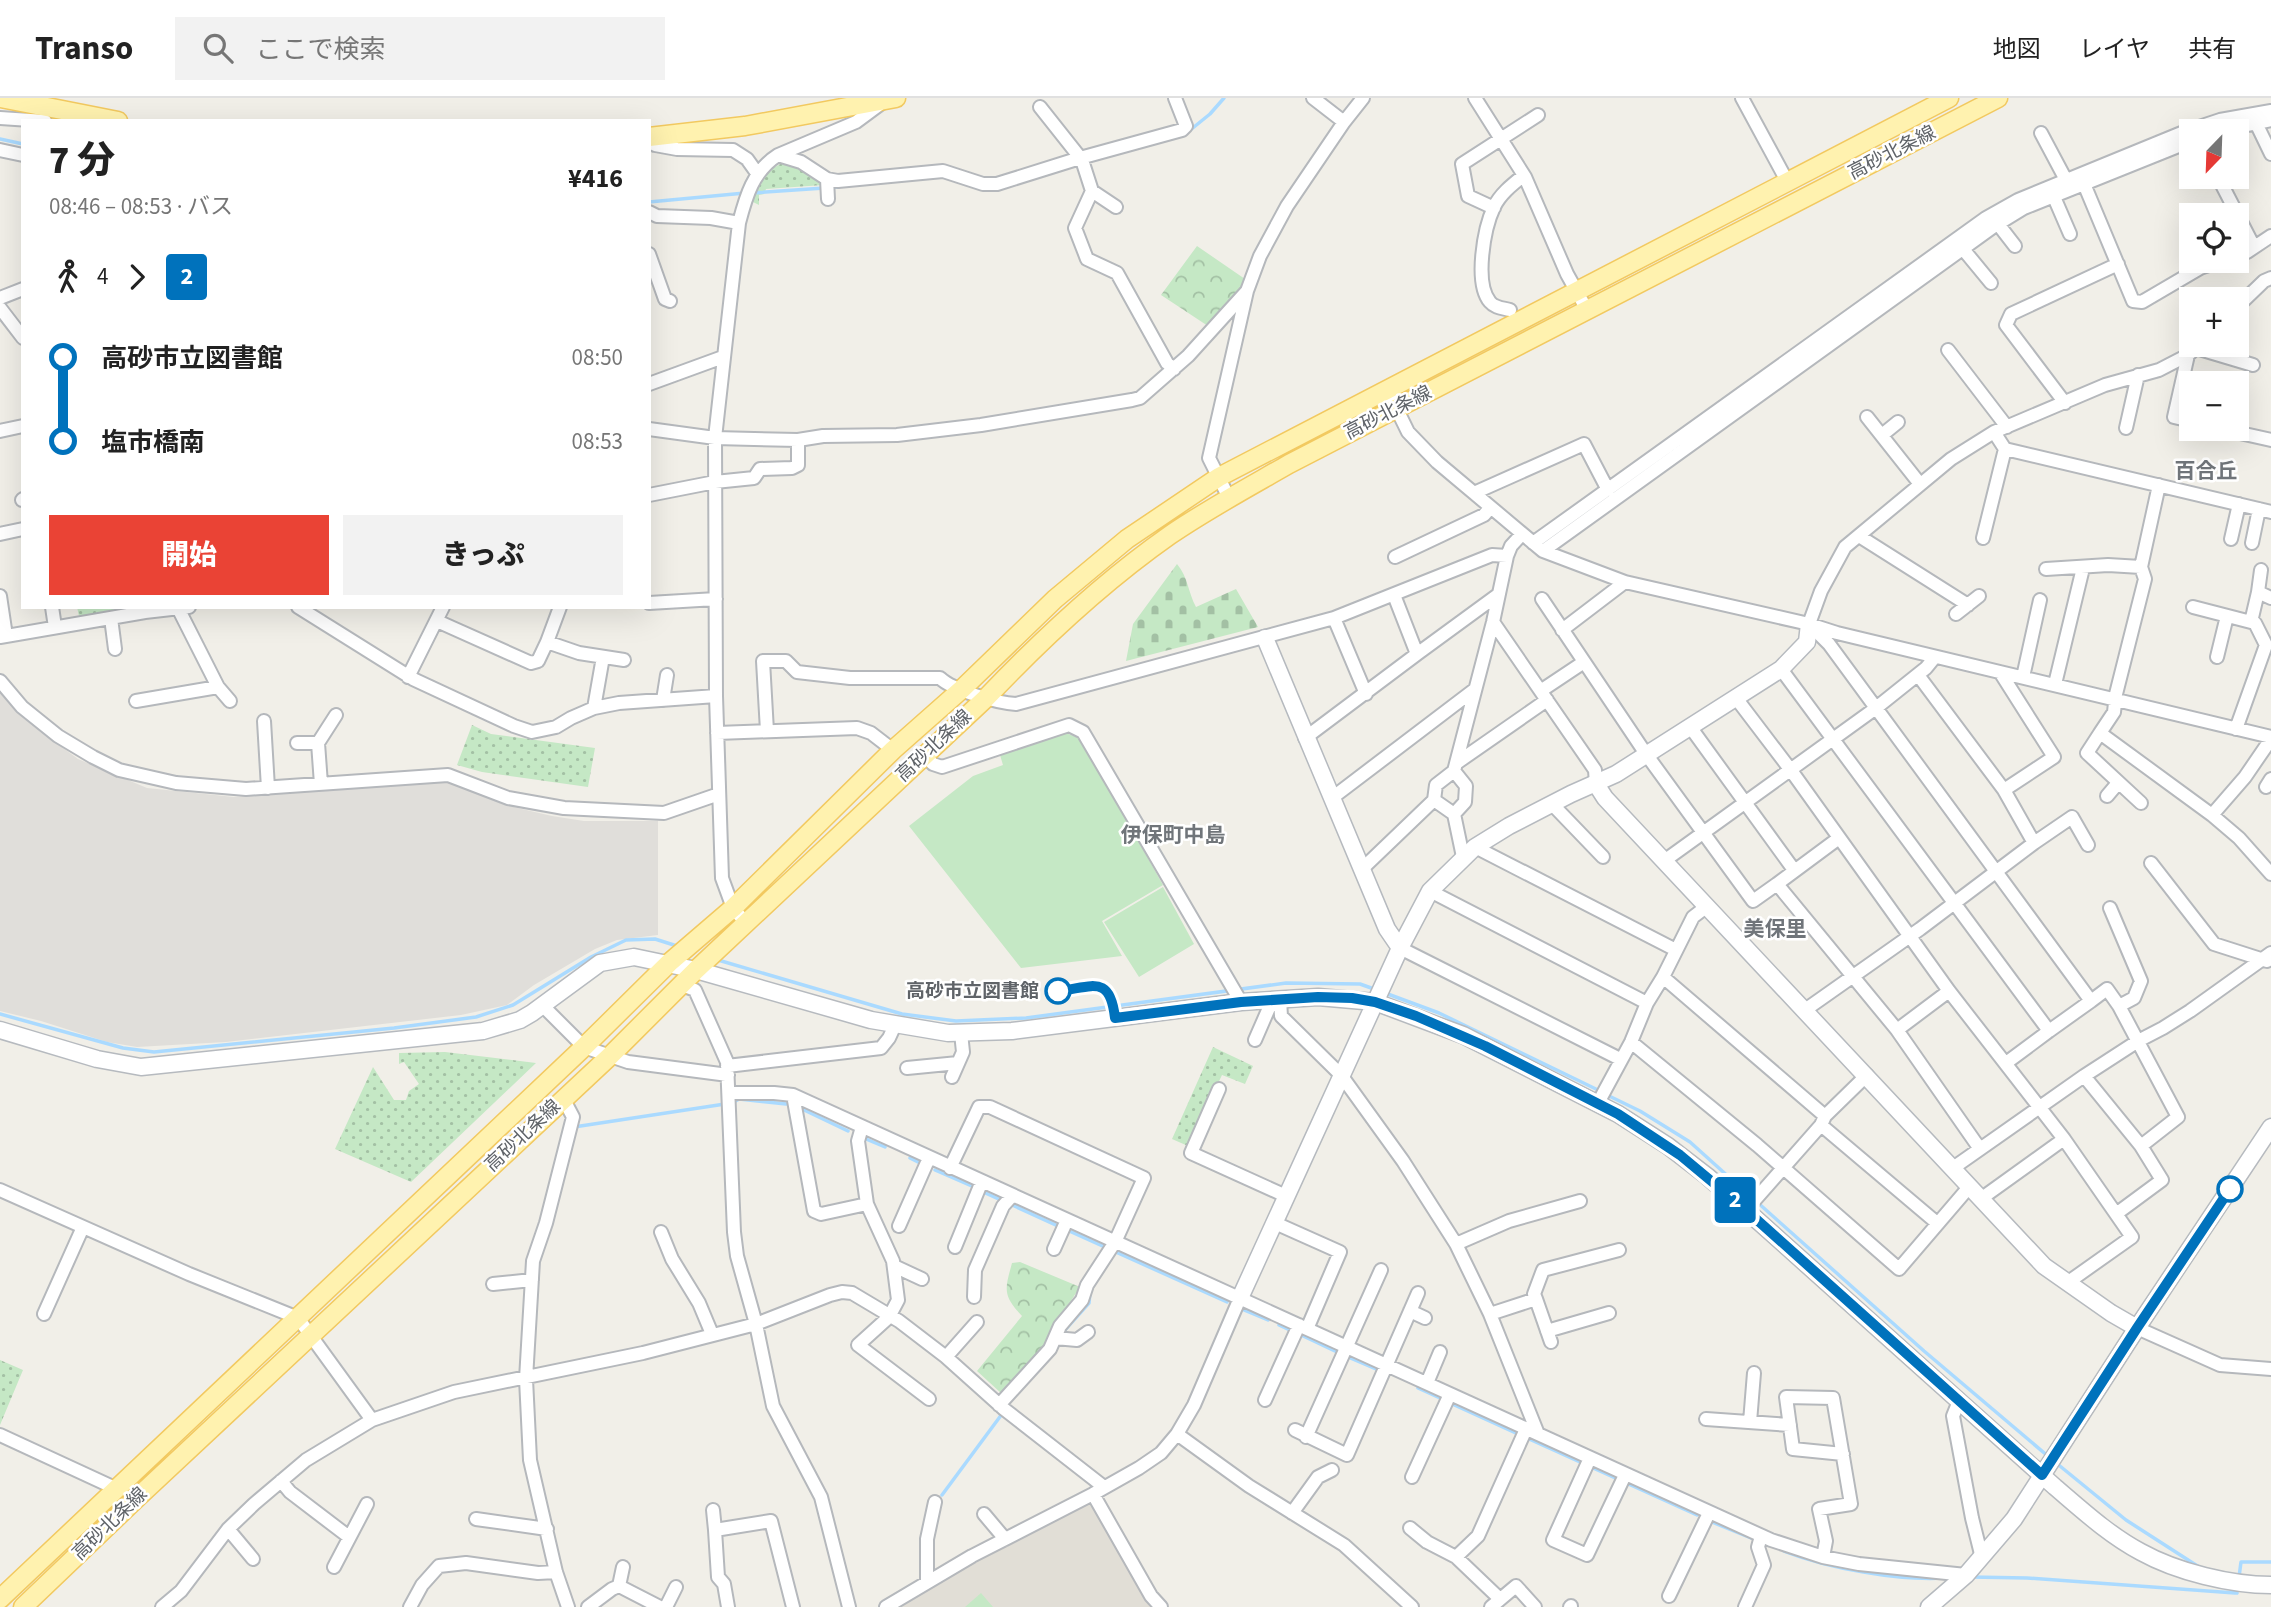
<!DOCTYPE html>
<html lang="ja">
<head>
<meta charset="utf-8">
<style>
	:root { --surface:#fff; --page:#f2f2f2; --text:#222; --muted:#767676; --line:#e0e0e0; --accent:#ea4335 }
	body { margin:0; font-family:"Source Sans 3","Noto Sans JP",sans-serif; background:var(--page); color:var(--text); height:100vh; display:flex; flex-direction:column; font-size:26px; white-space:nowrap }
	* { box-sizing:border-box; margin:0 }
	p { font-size:23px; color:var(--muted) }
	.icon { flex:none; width:38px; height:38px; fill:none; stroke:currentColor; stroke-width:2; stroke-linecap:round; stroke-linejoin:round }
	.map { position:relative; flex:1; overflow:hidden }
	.side { position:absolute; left:21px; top:21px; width:630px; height:490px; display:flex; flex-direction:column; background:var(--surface); border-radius:0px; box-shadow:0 7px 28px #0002 }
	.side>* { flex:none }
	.badge { padding:0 14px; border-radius:5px; font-size:24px; line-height:46px }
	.needle { width:46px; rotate:203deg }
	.buttons { position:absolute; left:2179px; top:21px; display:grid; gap:14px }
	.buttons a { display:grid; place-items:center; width:70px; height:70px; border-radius:0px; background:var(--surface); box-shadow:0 7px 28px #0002; font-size:35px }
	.map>.badge { position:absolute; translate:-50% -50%; box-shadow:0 0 0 4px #fff }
	.legs { display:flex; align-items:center; gap:10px; height:77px; padding:0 28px; font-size:23px }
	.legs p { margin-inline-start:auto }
	.headline { display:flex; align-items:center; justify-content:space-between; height:119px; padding:0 28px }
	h1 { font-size:38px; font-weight:800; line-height:52px }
	.button { display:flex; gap:14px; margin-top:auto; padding:14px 28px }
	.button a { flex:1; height:80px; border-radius:0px; background:var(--accent); color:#fff; font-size:28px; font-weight:800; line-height:80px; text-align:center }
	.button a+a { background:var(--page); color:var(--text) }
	ul { padding:0 28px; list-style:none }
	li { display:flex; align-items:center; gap:24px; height:84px; font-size:26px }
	li i { display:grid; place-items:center; width:10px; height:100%; margin:0 9px; background:currentColor }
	li i::after { content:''; width:18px; height:18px; margin:-9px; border:5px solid; border-radius:50%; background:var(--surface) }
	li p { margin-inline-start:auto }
	li:first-child i { background:linear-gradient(#0000 50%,currentColor 0) }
	li:last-child i { background:linear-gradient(currentColor 50%,#0000 0) }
	header { display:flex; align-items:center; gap:42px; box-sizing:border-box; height:98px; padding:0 35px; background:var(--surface); border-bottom:2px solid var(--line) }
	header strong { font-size:33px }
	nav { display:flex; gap:38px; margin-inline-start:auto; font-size:24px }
	.search { width:490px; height:63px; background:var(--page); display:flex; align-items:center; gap:18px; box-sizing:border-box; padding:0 24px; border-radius:0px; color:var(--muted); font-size:26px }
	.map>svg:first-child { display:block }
	.industrial { fill:#e0deda }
	.education { fill:#e1ded6 }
	.grass { fill:url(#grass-dots) }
	.forest { fill:url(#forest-crowns) }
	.cemetery { fill:url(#cemetery-stones) }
	.pitch { fill:#c5e8c5 }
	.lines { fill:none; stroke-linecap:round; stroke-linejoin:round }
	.stream { stroke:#aadaff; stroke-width:3.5 }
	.street-casing { stroke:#b5b8bc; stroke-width:16 }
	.secondary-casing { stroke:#b6babf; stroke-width:19 }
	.primary-casing { stroke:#f2c960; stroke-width:21 }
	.street { stroke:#fff; stroke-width:12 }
	.secondary { stroke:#fff; stroke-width:16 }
	.primary { stroke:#fff2af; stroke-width:18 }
	.line-1-casing { stroke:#fff; stroke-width:16 }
	.line-1 { stroke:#0072bc; stroke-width:10 }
	.stop-1-dot { fill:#fff; stroke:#0072bc; stroke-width:3.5 }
	.labels { text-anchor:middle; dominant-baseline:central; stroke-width:5; stroke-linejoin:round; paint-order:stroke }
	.street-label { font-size:19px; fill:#5f6368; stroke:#fff }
	.stop-label { font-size:19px; font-weight:bold; fill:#5f6368; stroke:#fff; text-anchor:end }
	.neighbourhood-label { font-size:21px; font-weight:bold; fill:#70757a; stroke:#fff }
</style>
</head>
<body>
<header>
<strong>Transo</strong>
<div class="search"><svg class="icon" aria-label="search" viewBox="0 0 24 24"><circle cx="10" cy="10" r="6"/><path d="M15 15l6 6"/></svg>ここで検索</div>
<nav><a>地図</a><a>レイヤ</a><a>共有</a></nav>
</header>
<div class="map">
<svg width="2271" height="1509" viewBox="0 0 2271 1509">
	<defs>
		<pattern id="grass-dots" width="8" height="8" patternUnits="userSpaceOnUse" patternTransform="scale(1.75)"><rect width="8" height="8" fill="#c5e8c5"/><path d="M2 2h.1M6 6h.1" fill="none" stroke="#a3c0a4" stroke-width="1.8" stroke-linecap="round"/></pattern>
		<pattern id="forest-crowns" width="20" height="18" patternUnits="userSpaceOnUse" patternTransform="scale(1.75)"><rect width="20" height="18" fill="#c5e8c5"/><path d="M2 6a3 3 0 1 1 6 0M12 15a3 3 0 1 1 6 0" fill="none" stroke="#a3c0a4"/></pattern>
		<pattern id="cemetery-stones" width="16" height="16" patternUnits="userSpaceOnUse" patternTransform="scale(1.75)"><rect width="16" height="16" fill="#c5e8c5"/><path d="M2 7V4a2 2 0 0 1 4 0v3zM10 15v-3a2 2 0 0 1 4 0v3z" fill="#a3c0a4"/></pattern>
	</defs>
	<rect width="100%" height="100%" fill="#f1efe8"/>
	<path class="industrial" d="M0 591 59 647 78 661 147 690 234 699 447 684 505 707 552 718 584 723H658V837L617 842 595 851 534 887 507 907 461 917 226 944 137 949 107 944 41 923 0 913Z"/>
	<path class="education" d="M1086 1406 1094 1408 1158 1509H901L985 1456 988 1457Z"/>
	<path class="grass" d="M782 65C798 65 815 73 823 87L766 91 764 96 759 97V107L751 103 768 73Z
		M77 509H129L79 518Z
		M472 627 491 636 595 650 588 689 482 674 457 667Z
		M1213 949 1253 968 1245 986 1222 977 1188 1048 1172 1041Z
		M445 954 536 965 411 1084 335 1051 373 969 394 1002H406L409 993 419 986 404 964 399 966V955Z
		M0 1262 23 1272 0 1327Z"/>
	<path class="forest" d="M1197 148 1245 181 1242 191 1211 230 1161 197Z
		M1020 1164 1080 1189 1055 1227 1045 1251 1002 1296 977 1273 1022 1218C1002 1197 1005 1191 1012 1165Z"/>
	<path class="cemetery" d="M1177 466C1188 479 1188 494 1196 509L1236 491 1258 529 1126 563 1133 526Z"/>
	<path class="pitch" d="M1066 635 1081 641 1163 787 1102 823 1122 858 1021 870 909 728 973 678 1003 667 1000 657Z
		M1163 789 1194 846 1139 879 1104 824Z
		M981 1495 993 1509H965Z"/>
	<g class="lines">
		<path class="stream" d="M1189 33 1210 16 1224 0
			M0 41 23 46
			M752 95 839 89
			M649 104 745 95
			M718 862 902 916 956 923 1026 920 1286 885 1360 886 1374 891
			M1385 895 1439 915 1600 993
			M0 916 123 950 154 954 394 930 476 919 513 907 591 859 626 842 655 841 677 848
			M1607 997 1640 1013 1690 1044 1751 1099
			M732 1005 739 1001 786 1006
			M802 1011 848 1033
			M574 1029 725 1006
			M866 1041 885 1049
			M910 1060 918 1064
			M935 1072 974 1089
			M981 1093 1003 1103
			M1757 1104 1924 1253 2049 1359
			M1010 1106 1060 1129
			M1067 1132 1227 1204
			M1244 1212 1268 1222
			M1279 1227 1292 1233
			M1064 1233 1089 1205 1090 1194
			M1299 1236 1337 1254
			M1348 1259 1376 1271
			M1418 1290 1440 1300
			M1450 1305 1697 1417
			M2055 1364 2126 1422 2199 1469
			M942 1397 1002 1316
			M1712 1424 1751 1440
			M1784 1453C1828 1470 1898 1483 1945 1480
			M1970 1479 2027 1480 2235 1495
			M2239 1479 2241 1464H2271
			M2228 1489 2237 1495"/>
		<defs>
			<path id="street" d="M1313 0 1344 24
				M1475 0 1525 79 1567 176 1587 212
				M1742 0 1787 83
				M1040 9 1082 62 1092 93 1116 109
				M0 20 45 23
				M2256 25 2271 56
				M2219 33 2271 22
				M2041 35 2066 82
				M649 44 655 47 677 51 733 52 747 61 757 75
				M0 52 23 57
				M778 57 801 64 827 81 828 101
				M2218 79 2254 149
				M827 81 838 83 943 73 983 86H997L1080 60 1182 32 1186 28 1175 0
				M2082 81 2133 203 2142 204 2200 170 2221 163
				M1092 93 1075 130 1087 161 1117 175 1167 265 1174 271
				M2054 99 2070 136
				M1494 110 1468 98 1462 66 1538 17
				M649 114 657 118 711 120 739 125
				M1998 126 2015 148
				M1963 151 1991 185
				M649 156 665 201 670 203
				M2236 157 2247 154 2271 138
				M0 200 23 191
				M0 210 23 240
				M2236 210 2264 183 2271 180
				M1510 212C1503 210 1495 210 1490 204 1474 185 1484 130 1494 109 1500 96 1513 86 1523 78
				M2196 250 2253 267
				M1948 252 2007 329
				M2188 257 2174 319 2191 323
				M649 286 723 259
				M1387 291 1408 334 1437 364 1543 453 1625 484 1809 526 1837 535 2271 639
				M2065 305 2006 227 2011 216 2118 166
				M1867 319 1920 386
				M2126 330 2138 277
				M649 331 715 340 798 342 823 338 897 337 981 327 1132 302 1140 300 1188 258 1247 193
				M2222 331 2271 342
				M0 333 23 328
				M1994 334 2005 351 2271 414
				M1882 337 1898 324
				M2159 387 2141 469 2145 481 2116 596 2114 614 2100 635 2212 717 2239 740 2271 776
				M1474 395 1584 346 1608 392
				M649 397 715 384 754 380 760 371 792 370 798 367V342
				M1229 400 1209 360 1247 193 1260 158 1287 108 1344 24 1363 0
				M22 402 23 401
				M0 436 23 431
				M1859 438 1968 507
				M1983 440 2005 351
				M2231 441 2239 406
				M1533 445 1986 120 2018 102 2184 34 2220 22 2271 13
				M2252 445 2259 411
				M1543 453 1993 129 2024 110 2191 43
				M1395 459 1484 417 1490 410
				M2046 471 2108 467 2141 469
				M2261 472 2258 494 2271 500
				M0 498 6 538
				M1542 501 1646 656 1753 803 1777 786
				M649 505 716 501
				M52 509 55 529
				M298 509 413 581 514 628 532 634 556 629 571 620 594 610 619 605 716 598
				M560 509 547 544 579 555 624 562
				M2193 509 2251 524 2258 494
				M179 512 218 589 230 603
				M1956 516 1979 498
				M111 520 115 551
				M1334 520 1366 596
				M437 523 531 565 538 563 547 544
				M1493 524 1595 672 1596 686
				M1562 532 1625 484
				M0 539 145 514 189 509
				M1417 556 1499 496
				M2217 559 2227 518
				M1781 571 2049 933 2091 903
				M2000 574 2054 659 2004 692
				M408 579 443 509
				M2023 579 2040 502
				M0 583 22 609 58 638 93 659 119 672 176 685 246 691 448 677 508 700 564 710 664 715 719 696
				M2055 586 2083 470
				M1542 592 1584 564
				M1736 600 1790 671 1949 893 2064 1041 2132 1139 2067 1185
				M663 602 667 577
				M136 603 218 589
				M594 610 603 559
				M264 623 268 690
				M1691 630 1794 772
				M2236 631 2266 547 2255 525 2251 524
				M767 633 763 563H786L797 574 850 580H940C952 592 998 605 1016 606L1334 520 1492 457 1507 458
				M717 635 857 630 871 635 893 652
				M2100 635 2087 655 2141 705
				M1305 640 1417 556 1394 497
				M297 645H318
				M924 657 933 666 942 669 1069 627 1083 634 1241 904
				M1458 664 1547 602
				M321 686 318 645 336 617
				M2266 689 2271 681
				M2107 698 2118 685
				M1332 700 1474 592
				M1552 706 1603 759
				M1454 716 1434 702 1436 687 1454 673
				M2212 717 2245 679 2271 641
				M1839 740 1777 786 1897 932 1949 893
				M2034 745 2072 719 2088 747
				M1475 749 1676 852
				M1463 759 1454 716 1465 704 1466 688 1454 673 1493 524 1507 458 1511 448 1522 436
				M1664 763 1876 610 1926 570 1935 559
				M2151 765 2214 846 2267 863
				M1362 771 1434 702
				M1430 793 1647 905
				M2110 810 2141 883 2134 900 2119 908
				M746 825 733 810 722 780 716 598 715 340 739 125C746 98 753 73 778 57L856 24 883 4
				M1400 850 1620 961
				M1663 879 1825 1018
				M682 887 695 892 727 964 734 1134 737 1158 756 1226 773 1308 821 1399 849 1509
				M1280 902 1281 918 1341 977 1403 1063 1456 1146 1490 1216 1538 1336
				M543 908 584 949 628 964 728 977
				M1805 912 1920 831 2034 745 2004 692 1918 577
				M1897 932 1980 1051
				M1255 942 1272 903
				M1631 944 1757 1047 1899 1171 1970 1088
				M2006 965 2049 933
				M727 968 881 950 889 940 895 927
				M907 970 958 965
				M2084 978 2141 1048 2162 1082 2116 1116
				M952 979 963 954 961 935
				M1219 991 1191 1055 1286 1098
				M729 995H774L793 997 1771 1442 1823 1459 1859 1466 1966 1477
				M793 997 814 1113 821 1116 867 1106 858 1043 862 1029
				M563 1000 573 1019 546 1125 533 1163 526 1281 530 1362 556 1474 568 1509
				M1598 1005 1631 944 1647 905 1663 879 1693 819 1706 809
				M1821 1027 1937 1125
				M2141 1048 2178 1019 2119 908 2107 891 2091 903 1829 546 1809 526 1821 493 1845 449 1951 361 1994 334 2105 287 2159 272 2188 257 2199 247
				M950 1070 979 1009H990L1144 1080 1115 1144 1087 1187 1082 1202 1060 1228 1050 1251 999 1307
				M1953 1070 2084 978 2138 943 2163 930 2190 913 2271 855
				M0 1092 189 1176 298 1220 372 1322
				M1982 1100 2064 1041
				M867 1106 893 1163 898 1202 889 1219 858 1247 929 1301
				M1746 1112 1821 1027 1825 1018 1867 977
				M1275 1125 1340 1154 1307 1231
				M899 1128 929 1060
				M661 1134 672 1161 699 1205 712 1236
				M1456 1146 1509 1123 1580 1103
				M955 1149 982 1083
				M1054 1151 1067 1122
				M894 1168 922 1181
				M493 1186 532 1182
				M974 1199 975 1172 1003 1108 1012 1098
				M1536 1201 1551 1244
				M1410 1213 1425 1220
				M44 1216 83 1129
				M1490 1216 1536 1201 1534 1196 1543 1172 1619 1152
				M2137 1230 2220 1267 2271 1271
				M1547 1233 1609 1215
				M1055 1240 1077 1242 1088 1234
				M946 1259 977 1224
				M1427 1285 1440 1254
				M1265 1302 1299 1227
				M1959 1303 1953 1318 1972 1420 1982 1460
				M1706 1321 1790 1327
				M1750 1324 1754 1275
				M1295 1332 1347 1357 1418 1195
				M1177 1336 1249 1388 1344 1447 1412 1509
				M0 1337 117 1391
				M1306 1339 1381 1172
				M1590 1360 1553 1442 1587 1457 1625 1377
				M1412 1379 1450 1296
				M281 1383 290 1394 349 1439
				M1093 1396 1151 1498 1161 1509
				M713 1412 715 1432
				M1292 1415 1318 1379 1332 1372
				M984 1416 1005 1441
				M476 1421 547 1431
				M1410 1430 1427 1444 1456 1459 1500 1501
				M228 1431 253 1461
				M1456 1459 1478 1438 1526 1331
				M1823 1459 1826 1443 1819 1411 1851 1406 1833 1300 1786 1299 1793 1351 1843 1356
				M334 1469 367 1406
				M927 1484V1441L935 1404
				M619 1488 660 1509
				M1669 1498 1709 1415
				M162 1509 181 1493 228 1431 254 1406 306 1362 372 1322 454 1294 643 1255 756 1226 830 1197 842 1194 852 1195 899 1223 946 1259 1004 1311 1104 1389
				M410 1509 422 1487 439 1468 466 1465 538 1475 556 1474
				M588 1509 612 1491 619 1488 623 1469
				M666 1509 676 1489
				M728 1509 724 1486 718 1479 715 1432 771 1423 793 1509
				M886 1509 972 1458 1093 1396 1139 1370 1161 1355 1177 1336 1194 1307 1240 1200
				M1491 1509 1516 1488 1535 1509
				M1570 1509 1571 1508
				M1745 1509 1764 1467 1758 1449 1761 1438"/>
			<path id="secondary" d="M1265 540 1387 831 1400 850
				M1596 686 1605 700 2044 1168 2111 1215 2137 1230
				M0 932 97 961 141 969 483 933 520 922 532 915 600 865 634 859 696 872 871 922 948 935 1012 933 1241 904 1318 899 1375 904 1463 937 1618 1016 1668 1048 1707 1078 1757 1122 2055 1389C2082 1412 2109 1437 2141 1454 2177 1474 2231 1487 2271 1487
				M1240 1200 1400 850 1430 793 1475 749 1509 728 1571 696 1616 676 1781 571 1807 544 1809 526
				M1929 1509 1966 1477 2014 1421 2137 1230 2271 1029"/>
			<path id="primary" d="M1 0 118 23
				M649 39 745 28 896 0
				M0 1501 584 949 669 865 733 810 893 652 962 591 1055 501 1127 441 1219 379 1949 0
				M23 1509 137 1400 610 958 696 872 986 600C1042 541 1103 484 1170 437 1208 411 1249 389 1289 366L1998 0"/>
		</defs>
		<use href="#street" class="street-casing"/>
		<use href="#secondary" class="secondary-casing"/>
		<use href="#primary" class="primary-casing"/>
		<use href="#street" class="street"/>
		<use href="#secondary" class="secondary"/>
		<use href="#primary" class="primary"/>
	</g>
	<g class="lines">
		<defs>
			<path id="line-1" d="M1058 893C1093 889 1110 876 1115 920L1241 904 1318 899 1352 900 1375 904 1416 918 1485 948 1618 1016 1680 1057 1746 1112 2042 1377 2137 1230 2230 1091"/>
		</defs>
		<use href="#line-1" class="line-1-casing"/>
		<use href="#line-1" class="line-1"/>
	</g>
	<g class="stop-1-dot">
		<circle cx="1058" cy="893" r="12"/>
		<circle cx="2230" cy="1091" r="12"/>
	</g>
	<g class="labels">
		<g class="street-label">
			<text transform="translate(1892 55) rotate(-27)">高砂北条線</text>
			<text transform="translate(1388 315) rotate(-27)">高砂北条線</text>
			<text transform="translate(934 648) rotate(-43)">高砂北条線</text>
			<text transform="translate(523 1038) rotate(-43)">高砂北条線</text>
			<text transform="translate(110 1426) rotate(-44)">高砂北条線</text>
		</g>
		<g class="stop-label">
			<text x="1039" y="893">高砂市立図書館</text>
		</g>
		<g class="neighbourhood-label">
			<text x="2206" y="373">百合丘</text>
			<text x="1173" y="737">伊保町中島</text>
			<text x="1775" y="831">美保里</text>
		</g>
	</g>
</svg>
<div class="buttons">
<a><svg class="needle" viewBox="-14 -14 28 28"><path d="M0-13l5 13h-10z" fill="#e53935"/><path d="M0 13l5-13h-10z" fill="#767676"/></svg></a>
<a><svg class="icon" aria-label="locate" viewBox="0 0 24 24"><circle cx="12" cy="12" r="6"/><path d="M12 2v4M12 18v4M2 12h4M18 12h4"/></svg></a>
<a>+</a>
<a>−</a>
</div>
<b class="badge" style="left:1735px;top:1102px;background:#0072bc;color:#fff">2</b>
<section class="side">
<div class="headline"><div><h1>7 分</h1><p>08:46 – 08:53 · バス</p></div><b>¥416</b></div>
<div class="legs"><svg class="icon" aria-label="walk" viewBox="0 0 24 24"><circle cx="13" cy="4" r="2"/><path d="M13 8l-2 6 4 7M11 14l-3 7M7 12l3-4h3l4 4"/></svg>4<svg class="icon" aria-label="forward" viewBox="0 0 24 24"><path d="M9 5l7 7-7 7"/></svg><b class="badge" style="background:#0072bc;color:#fff">2</b></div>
<ul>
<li><i style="color:#0072bc"></i><b>高砂市立図書館</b><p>08:50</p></li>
<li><i style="color:#0072bc"></i><b>塩市橋南</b><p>08:53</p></li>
</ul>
<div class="button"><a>開始</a><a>きっぷ</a></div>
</section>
</div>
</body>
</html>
